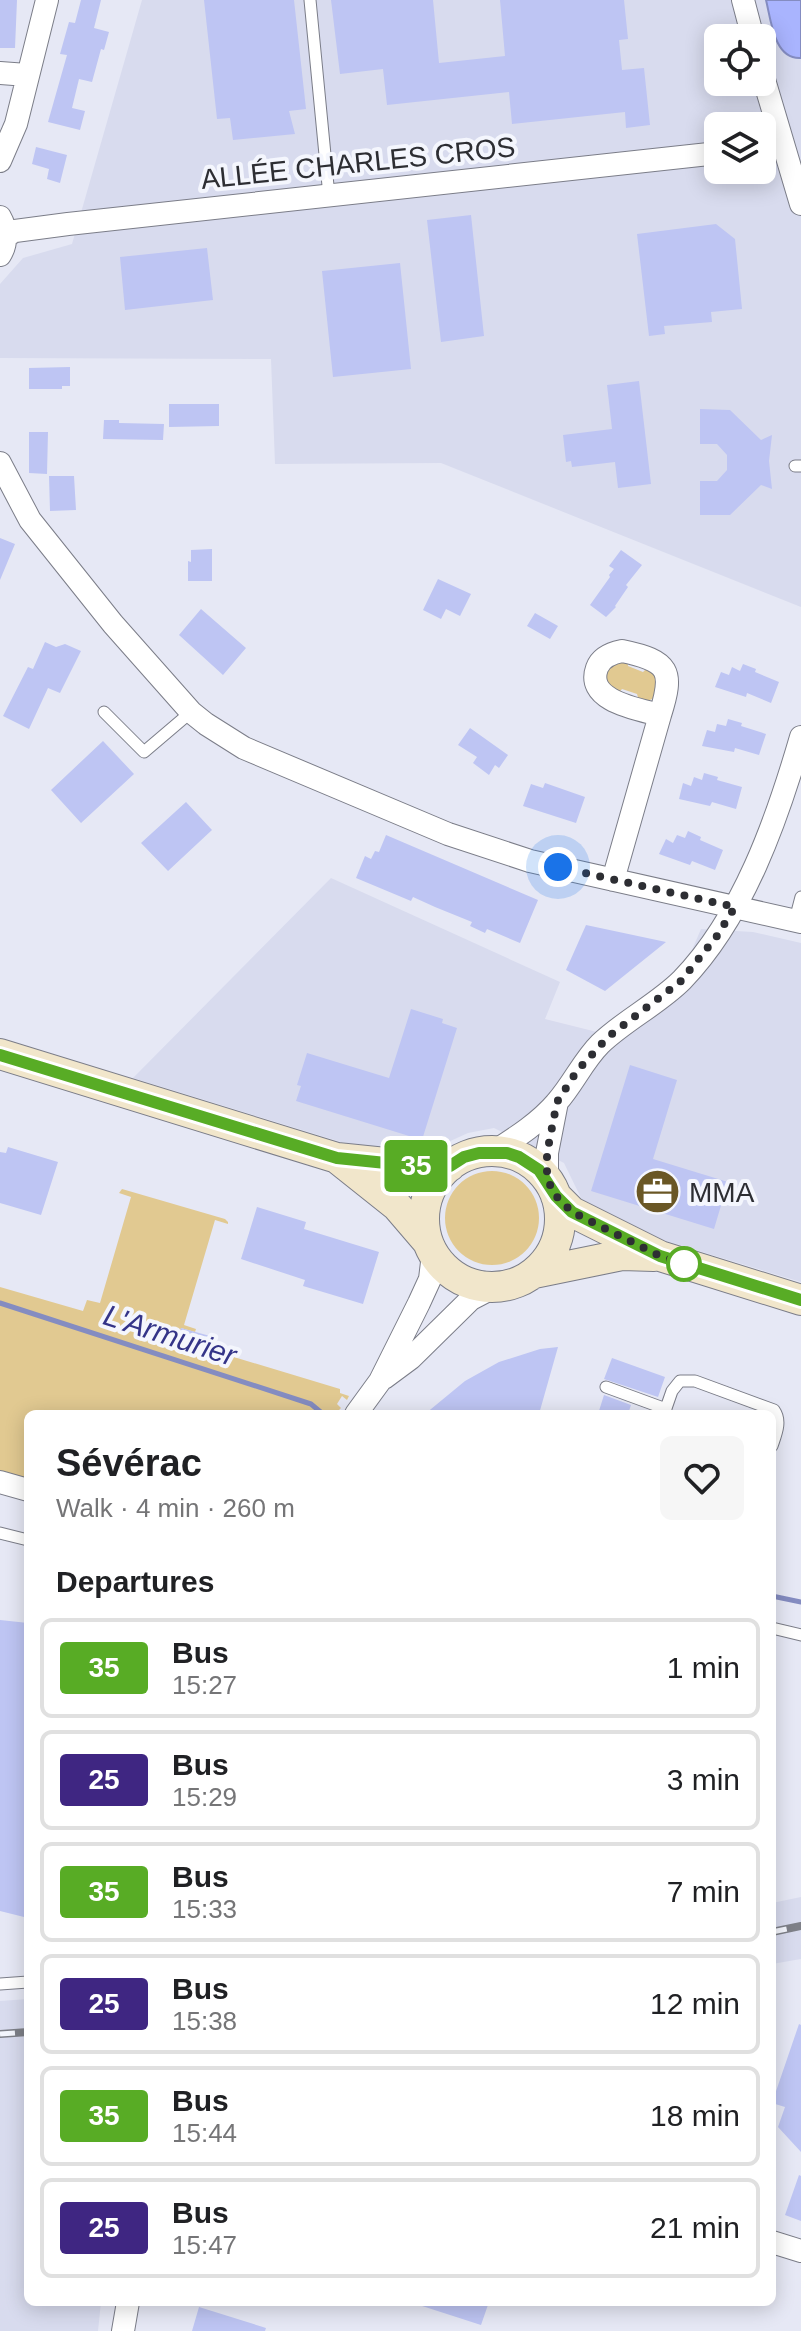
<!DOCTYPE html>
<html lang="en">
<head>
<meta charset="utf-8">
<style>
	:root { --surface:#fff; --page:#f6f6f6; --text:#202124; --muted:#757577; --line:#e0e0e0 }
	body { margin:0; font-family:Helvetica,sans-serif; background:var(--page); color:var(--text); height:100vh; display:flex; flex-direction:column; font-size:30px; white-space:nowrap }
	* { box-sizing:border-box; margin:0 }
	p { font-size:26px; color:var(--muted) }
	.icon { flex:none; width:44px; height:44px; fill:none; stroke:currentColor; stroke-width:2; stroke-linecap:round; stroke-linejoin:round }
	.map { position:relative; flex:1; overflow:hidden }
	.panel { position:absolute; left:24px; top:1410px; width:752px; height:896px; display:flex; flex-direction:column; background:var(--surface); border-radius:12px; box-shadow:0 4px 20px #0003 }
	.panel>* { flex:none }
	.badge { padding:0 16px; border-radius:6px; font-size:28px; line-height:52px }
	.buttons { position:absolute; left:704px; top:24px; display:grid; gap:16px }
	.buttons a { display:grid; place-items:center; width:72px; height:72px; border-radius:12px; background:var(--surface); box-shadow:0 4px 20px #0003; font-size:40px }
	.you { position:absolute; width:40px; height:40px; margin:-20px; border:6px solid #fff; border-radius:50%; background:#1a73e8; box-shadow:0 0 0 12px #1a73e833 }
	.map>.badge { position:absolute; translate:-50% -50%; box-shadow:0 0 0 4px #fff }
	h2 { padding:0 32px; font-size:30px; line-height:72px }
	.round { display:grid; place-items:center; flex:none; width:84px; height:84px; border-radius:12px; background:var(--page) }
	.head { display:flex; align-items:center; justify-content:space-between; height:136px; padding:0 32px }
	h1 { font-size:38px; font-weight:700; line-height:60px }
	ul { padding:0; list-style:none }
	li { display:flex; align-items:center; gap:24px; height:100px; margin:0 16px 12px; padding:0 16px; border:4px solid var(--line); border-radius:12px }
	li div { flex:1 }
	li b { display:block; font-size:30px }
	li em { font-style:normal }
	li .badge { min-width:88px; font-weight:700; text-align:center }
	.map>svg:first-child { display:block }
	.built { fill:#d8dbee; fill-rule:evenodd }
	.green { fill:#e1c991 }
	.water { fill:#a9b4fe; stroke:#848cc1; stroke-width:2 }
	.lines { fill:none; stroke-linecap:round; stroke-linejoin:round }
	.stream { stroke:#848cc1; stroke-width:5 }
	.building { fill:#bec5f3 }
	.lane-casing { stroke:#7b7d88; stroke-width:13 }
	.street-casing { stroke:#7b7d88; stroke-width:24 }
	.secondary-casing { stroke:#7b7d88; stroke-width:32 }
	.lane { stroke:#fff; stroke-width:11 }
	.street { stroke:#fff; stroke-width:22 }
	.secondary { stroke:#f1e6cb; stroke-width:30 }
	.rail-casing { stroke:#7e8088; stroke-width:8 }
	.rail { stroke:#f4f6fd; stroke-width:5; stroke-dasharray:15; stroke-linecap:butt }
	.line-casing { stroke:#fff; stroke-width:18 }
	.line { stroke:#58ac25; stroke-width:12 }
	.walk { stroke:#2d2e33; stroke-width:8; stroke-dasharray:0 14.4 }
	.stop-dot { fill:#fff; stroke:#58ac25; stroke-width:4 }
	.labels { text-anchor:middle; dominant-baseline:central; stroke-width:8; stroke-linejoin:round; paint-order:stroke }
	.street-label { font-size:28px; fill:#2d2e33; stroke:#f4f6fd }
	.poi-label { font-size:28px; fill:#2d2e33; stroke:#f4f6fd; text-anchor:start }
	.water-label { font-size:30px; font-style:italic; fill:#343488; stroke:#f4f6fd }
</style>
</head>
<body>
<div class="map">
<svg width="801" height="2331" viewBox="0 0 801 2331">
	<rect width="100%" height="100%" fill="#e6e8f5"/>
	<path class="built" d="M142 0H801V607L441 463 275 464 271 359 0 358V284L23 258 72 244ZM718 38H762V82H718ZM718 126H762V170H718Z
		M331 878 560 982 545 1019 597 1032 661 984 689 957 701 929 753 932 801 943V1282L653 1237 582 1200 564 1163 494 1128 468 1133 424 1153H403L341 1142 133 1078Z
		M801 1897V1959L772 1964V1903Z
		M28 1999V2302H101L98 2331H0V2001Z"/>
	<path class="green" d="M627 659 628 666 643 672 648 667 660 677 654 698 646 702 639 701 637 694 622 689 617 695 603 675 613 660Z
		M445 1218a47 47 0 1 1 94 0a47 47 0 1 1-94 0Z
		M122 1189 225 1219 228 1222V1224L215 1220 184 1325 196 1329 195 1332 181 1328 177 1342 210 1352 215 1338 217 1339 214 1351 340 1389V1393L349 1396 347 1400 342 1396 337 1404 341 1408 335 1414H28V1479L0 1471V1287L83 1311 87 1300 100 1303 131 1197 119 1193Z"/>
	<path class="water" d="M766 0H801V58C774 60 771 20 766 0Z"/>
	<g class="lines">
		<path class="stream" d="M0 1303 311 1404 323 1414
			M772 1596 801 1602"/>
	</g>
	<path class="building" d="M0 0H17L15 48H0Z
		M81 0H101L94 28 109 32 104 50 101 49 92 82 79 79 72 108 85 111 80 130 48 122 67 55 60 54 69 22 75 23Z
		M204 0H294L306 109 289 111 295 134 233 140 230 118 217 119Z
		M331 0H433L439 63 505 56 500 0H624L628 39 619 40 622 70 644 68 650 125 626 128 625 112 512 124 509 92 387 105 383 69 340 74Z
		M36 147 67 155 60 183 47 179 49 169 32 164Z
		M471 215 484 336 441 342 427 220Z
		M716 224 735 239 742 309 711 312 712 322 664 326 665 334 649 336 637 234Z
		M207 248 213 300 125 310 120 257Z
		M400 263 411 369 333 377 322 271Z
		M70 367V386H62V389H29V368Z
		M639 381 651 484 618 488 615 462 572 467 571 461 566 462 563 435 612 429 607 385Z
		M169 404H219V426L169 427Z
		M700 409 730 410 761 440 772 435 769 461 772 489 761 485 730 515H700V481H717L727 470V455L717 444H700Z
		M104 420H119V423L164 424 163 440 103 439Z
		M29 432H48L47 474 29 473Z
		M49 476H74L76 510 50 511Z
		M0 538 15 544 0 580Z
		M212 549V581H188V561L191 562V550Z
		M621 550 642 565 626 585 628 587 615 606 616 607 606 617 590 605 610 577 609 575 614 569 609 566Z
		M438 579 471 594 460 616 446 609 441 619 423 610Z
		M201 609 246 648 223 675 179 635Z
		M535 613 558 626 550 639 527 626Z
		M45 642 56 647 65 644 81 651 60 693 48 688 29 729 3 716 28 667 33 669Z
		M743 664 756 669 755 672 779 682 771 703 747 693 746 697 715 687 721 672 729 675 732 667 740 671Z
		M728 719 742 723 741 726 766 734 759 755 735 748 734 752 702 746 707 730 715 732 717 724 726 726Z
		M470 728 508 755 499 768 495 765 489 775 473 763 477 757 458 745Z
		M103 741 134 774 81 823 51 790Z
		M704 773 718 777 717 780 742 787 736 809 712 802 710 806 679 799 683 783 691 786 694 777 702 780Z
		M545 783 585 797 576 823 523 806 531 784 543 788Z
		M186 802 212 830 168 871 141 843Z
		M688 831 701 837 700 840 723 850 715 870 692 861 690 865 659 854 666 839 673 843 677 835 685 838Z
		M386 835 538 900 520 943 487 929 485 933 470 926 472 922 435 907 413 897 411 901 356 878 365 856 371 859 375 851 379 852Z
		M586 925 666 942 605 991 566 970Z
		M411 1009 443 1019 442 1023 457 1028 422 1140 296 1101 301 1086 297 1085 307 1053 389 1078Z
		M630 1065 677 1080 653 1159 728 1182 714 1229 591 1191Z
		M8 1147 58 1162 41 1215 0 1203V1152L6 1153Z
		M257 1207 306 1222 304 1229 379 1252 363 1304 303 1286 305 1280 241 1259Z
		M181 1328 210 1336 206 1351 177 1342Z
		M558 1347 539 1414H425L465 1381 499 1362 540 1349Z
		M612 1358 665 1377 658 1397 604 1379Z
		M604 1395 631 1405 628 1414H598Z
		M0 1620 28 1623V1918L0 1911Z
		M799 2024 801 2025V2152L778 2127 785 2107 772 2103Z
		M799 2175 801 2176V2221L785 2215Z
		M420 2302H489L481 2325 419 2305Z
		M199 2307 266 2328 265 2331H192Z"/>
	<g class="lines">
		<defs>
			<path id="lane" d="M310 0 329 196
				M795 466H801
				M104 712 144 752 191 712
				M795 920 801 897
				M606 1387 666 1409
				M664 1414 672 1391 680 1381H695L774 1410C782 1421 776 1434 772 1446
				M0 1533 28 1540
				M772 1628 801 1635
				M0 1984 28 1982"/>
			<path id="street" d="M743 0 753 38
				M0 73 27 75
				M762 73 801 204
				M762 147 782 144
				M0 161 16 124 47 0
				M0 217C7 229 7 244 0 255
				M6 236 15 231 68 224 718 153
				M0 463 30 520 113 624 191 712 206 724 244 748 448 834 530 861 801 922
				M622 651C670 661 674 671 660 715 638 709 585 701 597 668 601 657 612 653 622 651Z
				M613 880 660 715
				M495 1151C517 1137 540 1122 557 1102 573 1084 583 1061 600 1044 625 1020 658 1004 682 980 743 917 777 820 801 737
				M547 1179V1153L557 1102
				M384 1378 411 1358 471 1299 494 1287
				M356 1414 380 1381 419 1303 430 1279 433 1254
				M0 1482 28 1490
				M772 2242 801 2251
				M123 2331 128 2302"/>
			<path id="secondary" d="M0 1054 337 1158 425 1167 450 1166
				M424 1219a68 68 0 1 1 136 0a68 68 0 1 1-136 0Z
				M338 1159 397 1206 427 1241
				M556 1196 572 1212 660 1256 801 1300
				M534 1273 622 1255 654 1256"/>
		</defs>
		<use href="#lane" class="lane-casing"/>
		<use href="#street" class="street-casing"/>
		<use href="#secondary" class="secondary-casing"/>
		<use href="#lane" class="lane"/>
		<use href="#street" class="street"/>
		<use href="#secondary" class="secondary"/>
		<defs>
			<path id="rail" d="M772 1932 801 1926
				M0 2034 28 2032"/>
		</defs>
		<use href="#rail" class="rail-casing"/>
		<use href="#rail" class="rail"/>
	</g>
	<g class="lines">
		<defs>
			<path id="line" d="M0 1055 337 1158 425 1167 450 1166 464 1157 479 1153H507L519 1157 539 1170 556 1196 572 1212 660 1256 801 1300"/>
		</defs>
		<use href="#line" class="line-casing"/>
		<use href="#line" class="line"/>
		<path class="walk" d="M558 867 735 907 717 936 680 982 608 1037 577 1071 557 1102 547 1153V1179L556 1196 572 1212 660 1256 684 1264"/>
	</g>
	<defs>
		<symbol id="office-disc" viewBox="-11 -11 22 22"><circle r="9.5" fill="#6a5725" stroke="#f4f6fd"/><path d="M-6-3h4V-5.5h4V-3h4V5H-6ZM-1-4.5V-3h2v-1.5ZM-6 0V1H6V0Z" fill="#fff"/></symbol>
	</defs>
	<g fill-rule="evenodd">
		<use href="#office-disc" x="632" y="1166" width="51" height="51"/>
	</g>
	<circle class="stop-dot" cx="684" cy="1264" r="16"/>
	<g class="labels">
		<g class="street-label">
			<text transform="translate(358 163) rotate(-6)">ALLÉE CHARLES CROS</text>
		</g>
		<g class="poi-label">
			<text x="689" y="1192">MMA</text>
		</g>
		<g class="water-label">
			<text transform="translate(170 1335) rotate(18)">L'Armurier</text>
		</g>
	</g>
</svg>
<div class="buttons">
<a><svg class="icon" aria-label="locate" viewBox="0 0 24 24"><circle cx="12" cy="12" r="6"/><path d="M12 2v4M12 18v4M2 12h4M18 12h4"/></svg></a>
<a><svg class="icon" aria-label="layers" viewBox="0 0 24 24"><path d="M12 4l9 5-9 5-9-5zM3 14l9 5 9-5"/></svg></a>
</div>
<div class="you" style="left:558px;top:867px"></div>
<b class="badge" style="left:416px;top:1166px;background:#58ac25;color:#fff">35</b>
<section class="panel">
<div class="head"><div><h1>Sévérac</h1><p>Walk · 4 min · 260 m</p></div><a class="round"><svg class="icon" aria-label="heart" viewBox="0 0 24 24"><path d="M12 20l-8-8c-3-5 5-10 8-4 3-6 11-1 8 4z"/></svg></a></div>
<h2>Departures</h2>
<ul>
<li><span class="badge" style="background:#58ac25;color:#fff">35</span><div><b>Bus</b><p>15:27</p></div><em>1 min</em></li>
<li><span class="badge" style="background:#3f2682;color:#fff">25</span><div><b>Bus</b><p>15:29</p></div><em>3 min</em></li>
<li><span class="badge" style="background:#58ac25;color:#fff">35</span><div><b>Bus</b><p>15:33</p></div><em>7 min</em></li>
<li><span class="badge" style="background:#3f2682;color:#fff">25</span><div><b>Bus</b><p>15:38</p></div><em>12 min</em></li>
<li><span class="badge" style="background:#58ac25;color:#fff">35</span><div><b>Bus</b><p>15:44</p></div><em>18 min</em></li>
<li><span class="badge" style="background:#3f2682;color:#fff">25</span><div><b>Bus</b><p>15:47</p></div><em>21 min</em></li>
</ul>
</section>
</div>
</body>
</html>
